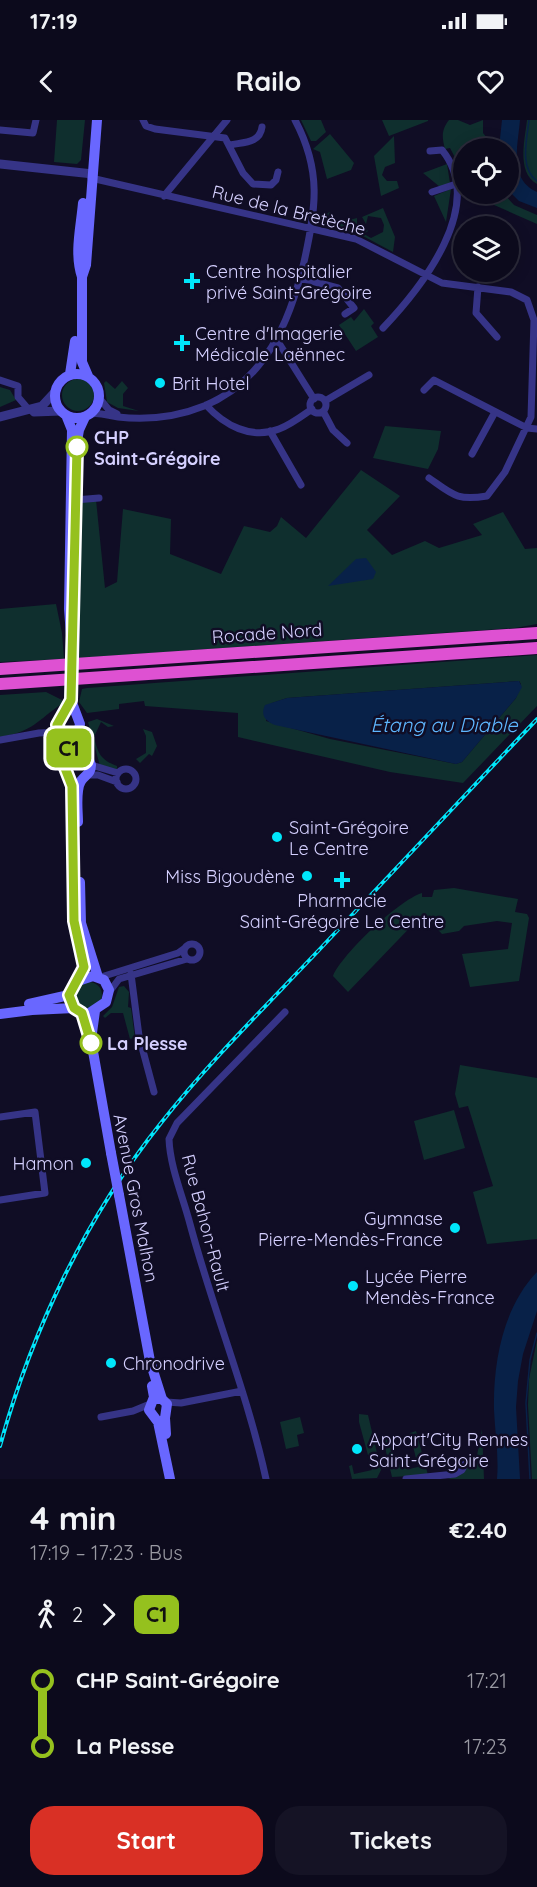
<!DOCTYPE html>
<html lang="en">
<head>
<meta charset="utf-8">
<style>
	:root { --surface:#0c0a1c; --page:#151325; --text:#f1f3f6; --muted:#9a9aa3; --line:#2c2b3b; --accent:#d93025 }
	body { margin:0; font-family:Quicksand,sans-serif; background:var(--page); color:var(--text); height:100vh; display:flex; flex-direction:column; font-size:22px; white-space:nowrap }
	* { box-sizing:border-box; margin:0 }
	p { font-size:20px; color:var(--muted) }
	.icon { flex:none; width:33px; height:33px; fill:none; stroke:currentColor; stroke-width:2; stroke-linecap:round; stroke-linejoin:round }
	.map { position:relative; height:1359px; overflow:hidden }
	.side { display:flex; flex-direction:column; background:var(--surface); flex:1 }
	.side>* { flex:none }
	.badge { padding:0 12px; border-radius:9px; font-size:21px; line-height:39px }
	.buttons { position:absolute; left:453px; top:18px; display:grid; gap:12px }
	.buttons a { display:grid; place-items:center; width:66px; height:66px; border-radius:50%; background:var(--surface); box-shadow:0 3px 15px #0003,0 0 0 2px var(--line); font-size:30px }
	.map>.badge { position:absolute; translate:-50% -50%; box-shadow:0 0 0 3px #fff }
	.legs { display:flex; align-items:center; gap:9px; height:66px; padding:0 30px; font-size:20px }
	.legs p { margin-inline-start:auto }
	.summary { display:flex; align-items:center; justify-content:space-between; height:102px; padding:0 30px }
	h1 { font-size:33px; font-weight:700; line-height:45px }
	.primary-button { display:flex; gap:12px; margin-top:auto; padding:12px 30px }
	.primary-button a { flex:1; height:69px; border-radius:24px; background:var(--accent); color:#fff; font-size:24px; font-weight:700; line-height:69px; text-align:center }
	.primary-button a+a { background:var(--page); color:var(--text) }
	ul { padding:0 30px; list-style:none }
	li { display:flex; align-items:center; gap:21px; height:66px; font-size:22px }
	li i { display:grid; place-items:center; width:9px; height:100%; margin:0 8px; background:currentColor }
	li i::after { content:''; width:15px; height:15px; margin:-8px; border:4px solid; border-radius:50%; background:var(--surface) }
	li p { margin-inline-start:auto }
	li:first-child i { background:linear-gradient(#0000 50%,currentColor 0) }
	li:last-child i { background:linear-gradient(currentColor 50%,#0000 0) }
	.status { display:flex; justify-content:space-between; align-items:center; height:42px; padding:0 30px; background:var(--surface); direction:ltr }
	.status svg { height:16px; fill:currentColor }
	header { display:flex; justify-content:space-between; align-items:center; height:78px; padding:0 30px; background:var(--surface); font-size:27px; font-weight:700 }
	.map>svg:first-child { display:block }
	.green { fill:#0f2f2e; fill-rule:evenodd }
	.water { fill:#082148 }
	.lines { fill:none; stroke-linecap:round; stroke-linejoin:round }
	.stream { stroke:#082148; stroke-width:1.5 }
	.minor { stroke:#363487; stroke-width:7 }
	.tertiary { stroke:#363487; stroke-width:9 }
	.secondary { stroke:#6967ff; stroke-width:10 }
	.trunk { stroke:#de51d2; stroke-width:12 }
	.rail-casing { stroke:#00e6fb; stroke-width:4 }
	.rail { stroke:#100d25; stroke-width:1.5; stroke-dasharray:4.5; stroke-linecap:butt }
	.secondary-bridge { stroke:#6967ff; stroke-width:10 }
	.line-1-casing { stroke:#fff; stroke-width:14 }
	.line-1 { stroke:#95c11e; stroke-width:9 }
	.poi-dot { fill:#00e6fb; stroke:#100d25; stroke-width:2 }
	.stop-1-dot { fill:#fff; stroke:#95c11e; stroke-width:3 }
	.labels { text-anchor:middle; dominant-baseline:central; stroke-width:5; stroke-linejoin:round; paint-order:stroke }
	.street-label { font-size:18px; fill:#d5d0ff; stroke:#100d25 }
	.poi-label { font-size:18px; fill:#d5d0ff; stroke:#100d25; text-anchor:start }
	.stop-label { font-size:18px; font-weight:bold; fill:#d5d0ff; stroke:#100d25; text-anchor:start }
	.water-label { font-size:20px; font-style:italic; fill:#5eb7ff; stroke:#100d25 }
</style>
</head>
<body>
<div class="status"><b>17:19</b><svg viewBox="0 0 49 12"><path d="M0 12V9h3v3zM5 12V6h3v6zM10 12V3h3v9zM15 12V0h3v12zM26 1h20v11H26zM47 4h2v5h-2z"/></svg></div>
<header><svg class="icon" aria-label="back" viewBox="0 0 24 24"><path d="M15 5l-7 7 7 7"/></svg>Railo<svg class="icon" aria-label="heart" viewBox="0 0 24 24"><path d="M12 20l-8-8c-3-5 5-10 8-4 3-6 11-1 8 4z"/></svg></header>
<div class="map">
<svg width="537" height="1359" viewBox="0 0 537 1359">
	<rect width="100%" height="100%" fill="#100d25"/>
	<path class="green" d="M57 0H85L81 40 77 44 54 42Z
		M301 0H321L326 12 316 21H311Z
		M382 0H428V1L389 16Z
		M449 0H458L470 5 483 0V13L487 18 473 28H464L461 49 450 28 445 29C442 18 441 10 449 0Z
		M527 0H537V64C516 52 525 20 527 0Z
		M330 14 354 43 351 50 327 59 320 32 313 29Z
		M394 16 395 43 385 47 382 55 387 61H397L399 68 381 76 374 36Z
		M447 44 450 63 440 67 423 53Z
		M451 69 446 102 434 76Z
		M469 74H504L514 85 537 95V104Z
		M383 88 395 117 393 132 361 115 365 108 368 111 364 114 371 118 383 112 384 105 381 98 368 96 366 104 362 97Z
		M330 92 338 103 357 98V109L352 106 351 109 356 111 354 113 323 106 319 97Z
		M364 189 374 203 371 206 378 217 356 231 339 205 351 197 354 201Z
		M62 275a16 16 0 1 1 32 0a16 16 0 1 1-32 0Z
		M106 261 115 269 122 261 128 268 123 274V286L139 291 118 288 107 282 104 263Z
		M0 267 10 270 16 280 0 287Z
		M385 306 441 311 438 329 428 349 373 338Z
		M361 350 400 376 367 410 392 435 425 421 439 428 482 415 473 404 503 392 525 429 537 428V504L515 508 79 538 82 381 96 380 105 468 117 462 123 389 171 399 170 434 221 454 244 406 270 412 277 406 281 397 306 418Z
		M56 484 62 513 64 539 0 542V489Z
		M537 535V586L463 663 390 652 238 617V593L145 586 144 581 119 584V589L87 593 79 582 82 569 87 568ZM519 561 521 564 516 578 462 642 456 644 330 619 266 601 272 583 287 578Z
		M46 572 62 580 63 583C36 601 35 611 0 617V575Z
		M97 599 114 606 108 607 101 602 94 617C98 634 101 640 117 646V650L100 646 88 602Z
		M143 609 152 612 157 626 152 636 149 634 140 643 136 639 146 633V616Z
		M454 768 518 779 515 792 527 794 529 798 519 861 470 867 462 834 508 829 512 803 497 801 464 806 459 811 442 814 423 794 348 872 333 856C343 833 399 780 422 773V777H432L434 770Z
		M76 875a13 13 0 1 1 26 0a13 13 0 1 1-26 0Z
		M124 866 129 872 128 887 131 888 135 918 130 919 123 893H111L105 898 103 896 112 887 119 867Z
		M460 945 537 958V1119L487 1124 473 1072 493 1066 468 986 459 988 455 974Z
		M454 990 465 1028 424 1040 414 1001Z
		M537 1220V1359H532L528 1285 529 1259Z
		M359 1294 368 1295 381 1350 377 1358 352 1359 349 1346 352 1345 354 1354 372 1350 359 1302Z
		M300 1297 304 1313 297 1315 299 1326 286 1329 280 1302Z
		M482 1309 484 1359H448C461 1355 465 1347 476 1341Z
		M416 1311 428 1355 392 1357 383 1319 389 1318 396 1345 404 1344 406 1340 409 1349 418 1347 410 1313Z"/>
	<path class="water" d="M502 0H520C518 25 508 59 537 72V88L519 81 509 71 508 28H499Z
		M366 438 376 452 373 459 328 466 356 439Z
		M519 561 522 567 516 578 462 642 456 644 275 605C266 601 260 596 265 585L287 578Z
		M537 1152V1191L523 1234 518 1261 516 1287 520 1359H497C499 1336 495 1313 494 1290 493 1243 503 1187 537 1152Z"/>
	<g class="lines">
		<path class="stream" d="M529 0C527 19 519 48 537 61
			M530 1359 526 1283 530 1240 537 1213"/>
		<path class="minor" d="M143 0 146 6 155 9 225 18 243 53 253 64 271 65 276 60 278 52
			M0 10 33 13 36 0
			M230 25C244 22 260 23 262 7
			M91 58 356 119 442 163 511 172 527 180 534 200 531 297 505 352 487 376C457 381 453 375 429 358
			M432 72 456 64
			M164 76 227 0
			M300 158 338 168 354 188 345 194
			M478 167 476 193 497 217
			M383 208C422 167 487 85 442 30L430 31
			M277 220 314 279
			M0 260 18 266V277L29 290
			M424 270 434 260 527 308 537 309
			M310 285a8 8 0 1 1 16 0a8 8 0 1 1-16 0Z
			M100 279 109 290 117 294
			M325 281 369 255
			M206 285C224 305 251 320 279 309 290 305 302 296 312 289
			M323 291 333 310 347 323
			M91 294C100 292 109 296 118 297 146 300 177 297 204 286 265 261 290 202 304 142 316 88 322 51 295 0
			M270 311 301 365
			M472 334 495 292
			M75 380 99 378
			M0 620 39 613 60 612
			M91 645 118 653
			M116 659a10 10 0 1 1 20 0a10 10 0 1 1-20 0Z
			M88 655H98L117 662
			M184 832a8 8 0 1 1 16 0a8 8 0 1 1-16 0Z
			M131 854 139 916 154 972
			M101 857 178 833 185 828
			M110 871 119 859 187 839
			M0 997 35 992 45 1073 0 1080
			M166 1282 181 1283 242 1271
			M101 1297 133 1291 150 1284
			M266 1359C247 1272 213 1190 190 1104 183 1077 170 1047 169 1019L177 1003 285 892
			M406 1359 455 1354 462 1350 465 1344"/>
		<path class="tertiary" d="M0 44 93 54
			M34 292 61 291
			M0 297 42 286 55 272"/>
		<path class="secondary" d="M82 157C74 133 81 107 83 83
			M55 276a22 22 0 1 1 44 0a22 22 0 1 1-44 0Z
			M70 254 75 221
			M88 256 82 242V157L86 145 97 0
			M66 295 72 310 69 489 72 529
			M77 321 79 310 85 297
			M71 580 57 605 68 623 65 648 71 661 74 796 84 842 83 853 71 870 70 881 76 891 88 894 106 882 109 870 104 860 93 856 78 861
			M71 580 80 604C72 639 84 622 91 645 91 654 86 654 81 661 75 671 78 690 78 702
			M80 762 81 803 98 857
			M29 884 69 875
			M82 893 91 920 111 1033
			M0 894 32 890 74 888
			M91 920 95 891
			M119 1075 150 1241 162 1279
			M152 1266 154 1277 149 1290 158 1302 170 1359
			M156 1279H162L167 1284 165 1298 166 1314"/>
		<path class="trunk" d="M0 549 537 513
			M0 564 537 528"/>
		<defs>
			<path id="rail" d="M0 1326C32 1210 86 1097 161 1003 209 942 266 886 319 830 392 753 464 676 537 599"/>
		</defs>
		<use href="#rail" class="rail-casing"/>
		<use href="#rail" class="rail"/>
		<path class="secondary-bridge" d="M71 580 72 529
			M111 1033 119 1075"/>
	</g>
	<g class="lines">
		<defs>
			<path id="line-1" d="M77 327 71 580 57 605 69 628 65 648 72 666 74 801 84 847 69 875 74 888 82 893 91 923"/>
		</defs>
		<use href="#line-1" class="line-1-casing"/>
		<use href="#line-1" class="line-1"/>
	</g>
	<g class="poi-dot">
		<path d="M189 152h6v6h6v6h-6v6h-6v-6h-6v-6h6z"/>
		<path d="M179 214h6v6h6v6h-6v6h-6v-6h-6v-6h6z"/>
		<circle cx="160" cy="263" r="6"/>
		<circle cx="277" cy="717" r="6"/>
		<circle cx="307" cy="756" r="6"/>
		<path d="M339 751h6v6h6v6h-6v6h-6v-6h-6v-6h6z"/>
		<circle cx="86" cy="1043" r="6"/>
		<circle cx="455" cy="1108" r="6"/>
		<circle cx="353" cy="1166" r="6"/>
		<circle cx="111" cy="1243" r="6"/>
		<circle cx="357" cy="1329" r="6"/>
	</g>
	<g class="stop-1-dot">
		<circle cx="77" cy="327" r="10"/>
		<circle cx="91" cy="923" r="10"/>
	</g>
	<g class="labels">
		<g class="street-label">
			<text transform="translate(289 90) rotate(14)">Rue de la Bretèche</text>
			<text transform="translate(267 513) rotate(-4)">Rocade Nord</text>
			<text transform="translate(136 1078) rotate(79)">Avenue Gros Malhon</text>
			<text transform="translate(206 1103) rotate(75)">Rue Bahon-Rault</text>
		</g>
		<g class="poi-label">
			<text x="206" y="151">Centre hospitalier<tspan x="206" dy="21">privé Saint-Grégoire</tspan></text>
			<text x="195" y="213">Centre d'Imagerie<tspan x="195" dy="21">Médicale Laënnec</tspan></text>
			<text x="172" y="263">Brit Hotel</text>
			<text x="289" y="707">Saint-Grégoire<tspan x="289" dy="21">Le Centre</tspan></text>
			<text x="295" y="756" text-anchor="end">Miss Bigoudène</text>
			<text x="342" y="780" text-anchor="middle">Pharmacie<tspan x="342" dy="21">Saint-Grégoire Le Centre</tspan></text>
			<text x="74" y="1043" text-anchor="end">Hamon</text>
			<text x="443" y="1098" text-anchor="end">Gymnase<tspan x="443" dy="21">Pierre-Mendès-France</tspan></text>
			<text x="365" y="1156">Lycée Pierre<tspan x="365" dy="21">Mendès-France</tspan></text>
			<text x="123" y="1243">Chronodrive</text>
			<text x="369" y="1319">Appart'City Rennes<tspan x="369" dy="21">Saint-Grégoire</tspan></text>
		</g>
		<g class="stop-label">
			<text x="94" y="317">CHP<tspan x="94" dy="21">Saint-Grégoire</tspan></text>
			<text x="107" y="923">La Plesse</text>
		</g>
		<g class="water-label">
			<text x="444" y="604">Étang au Diable</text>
		</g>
	</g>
</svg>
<div class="buttons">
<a><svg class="icon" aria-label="locate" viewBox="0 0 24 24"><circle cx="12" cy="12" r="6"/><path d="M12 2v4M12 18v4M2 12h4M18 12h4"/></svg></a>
<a><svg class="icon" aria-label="layers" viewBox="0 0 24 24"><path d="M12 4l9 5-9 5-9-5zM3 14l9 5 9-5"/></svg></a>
</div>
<b class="badge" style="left:69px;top:628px;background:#95c11e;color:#111">C1</b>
</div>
<section class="side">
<div class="summary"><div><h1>4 min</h1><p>17:19 – 17:23 · Bus</p></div><b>€2.40</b></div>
<div class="legs"><svg class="icon" aria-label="walk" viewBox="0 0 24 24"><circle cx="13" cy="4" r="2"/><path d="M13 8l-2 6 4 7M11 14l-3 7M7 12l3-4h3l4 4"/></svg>2<svg class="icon" aria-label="forward" viewBox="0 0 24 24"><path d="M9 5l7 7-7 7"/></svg><b class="badge" style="background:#95c11e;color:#111">C1</b></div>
<ul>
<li><i style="color:#95c11e"></i><b>CHP Saint-Grégoire</b><p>17:21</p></li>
<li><i style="color:#95c11e"></i><b>La Plesse</b><p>17:23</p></li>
</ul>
<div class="primary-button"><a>Start</a><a>Tickets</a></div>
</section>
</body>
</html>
